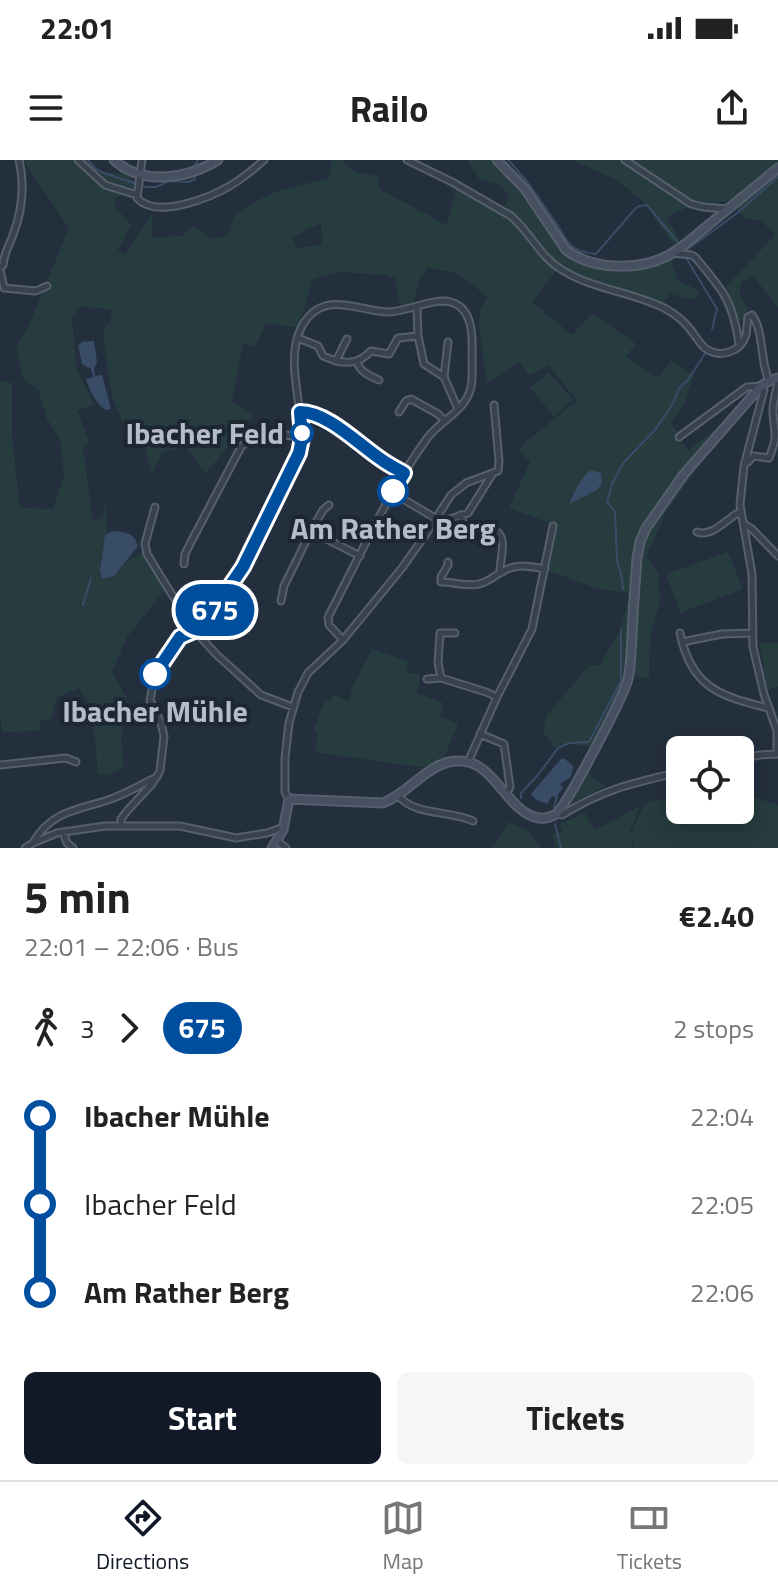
<!DOCTYPE html>
<html lang="en">
<head>
<meta charset="utf-8">
<style>
	:root { --surface:#fff; --page:#f6f6f6; --text:#222; --muted:#767676; --line:#e0e0e0; --accent:#111827 }
	body { margin:0; font-family:"Titillium Web",sans-serif; background:var(--page); color:var(--text); height:100vh; display:flex; flex-direction:column; font-size:30px; white-space:nowrap }
	* { box-sizing:border-box; margin:0 }
	p { font-size:26px; color:var(--muted) }
	.icon { flex:none; width:44px; height:44px; fill:none; stroke:currentColor; stroke-width:2; stroke-linecap:round; stroke-linejoin:round }
	.map { position:relative; height:688px; overflow:hidden }
	.details { display:flex; flex-direction:column; background:var(--surface); flex:1 }
	.details>* { flex:none }
	.badge { padding:0 16px; border-radius:26px; font-size:28px; line-height:52px }
	.controls { position:absolute; left:666px; top:576px; display:grid; gap:16px }
	.controls a { display:grid; place-items:center; width:88px; height:88px; border-radius:12px; background:var(--surface); box-shadow:0 4px 20px #0003; font-size:40px }
	.map>.badge { position:absolute; translate:-50% -50%; box-shadow:0 0 0 4px #fff }
	.legs { display:flex; align-items:center; gap:12px; height:88px; padding:0 24px; font-size:26px }
	.legs p { margin-inline-start:auto }
	.summary { display:flex; align-items:center; justify-content:space-between; height:136px; padding:0 24px }
	h1 { font-size:44px; font-weight:700; line-height:60px }
	.primary-button { display:flex; gap:16px; margin-top:auto; padding:16px 24px }
	.primary-button a { flex:1; height:92px; border-radius:12px; background:var(--accent); color:#fff; font-size:32px; font-weight:700; line-height:92px; text-align:center }
	.primary-button a+a { background:var(--page); color:var(--text) }
	ul { padding:0 24px; list-style:none }
	li { display:flex; align-items:center; gap:28px; height:88px; font-size:30px }
	li i { display:grid; place-items:center; width:12px; height:100%; margin:0 10px; background:currentColor }
	li i::after { content:''; width:20px; height:20px; margin:-10px; border:6px solid; border-radius:50%; background:var(--surface) }
	li p { margin-inline-start:auto }
	li:first-child i { background:linear-gradient(#0000 50%,currentColor 0) }
	li:last-child i { background:linear-gradient(currentColor 50%,#0000 0) }
	.status { display:flex; justify-content:space-between; align-items:center; height:56px; padding:0 40px; background:var(--surface); direction:ltr }
	.status svg { height:22px; fill:currentColor }
	header { display:flex; justify-content:space-between; align-items:center; height:104px; padding:0 24px; background:var(--surface); font-size:36px; font-weight:700 }
	.tabs { display:flex; justify-content:space-around; align-items:center; height:112px; border-top:2px solid var(--line); background:var(--surface); font-size:22px; color:var(--muted) }
	.tabs a { display:grid; justify-items:center; gap:4px }
	.tabs .on { color:var(--accent) }
	.map>svg:first-child { display:block }
	.green { fill:#263c3f; fill-rule:evenodd }
	.water { fill:#394c67 }
	.lines { fill:none; stroke-linecap:round; stroke-linejoin:round }
	.stream { stroke:#394c67; stroke-width:2 }
	.street-casing { stroke:#565f6c; stroke-width:9 }
	.secondary-casing { stroke:#565f6c; stroke-width:11 }
	.street { stroke:#38414e; stroke-width:5 }
	.secondary { stroke:#465061; stroke-width:7 }
	.line-1-casing { stroke:#fff; stroke-width:18 }
	.line-1 { stroke:#004f9f; stroke-width:12 }
	.stop-1-dot { fill:#fff; stroke:#004f9f; stroke-width:4 }
	.labels { text-anchor:middle; dominant-baseline:central; stroke-width:8; stroke-linejoin:round; paint-order:stroke }
	.stop-label { font-size:30px; font-weight:bold; fill:#b4bcc9; stroke:#1d2633 }
</style>
</head>
<body>
<div class="status"><b>22:01</b><svg viewBox="0 0 49 12"><path d="M0 12V9h3v3zM5 12V6h3v6zM10 12V3h3v9zM15 12V0h3v12zM26 1h20v11H26zM47 4h2v5h-2z"/></svg></div>
<header><svg class="icon" aria-label="menu" viewBox="0 0 24 24"><path d="M4 6h16M4 12h16M4 18h16"/></svg>Railo<svg class="icon" aria-label="share" viewBox="0 0 24 24"><path d="M12 15V3M7 8l5-5 5 5M5 13v7h14v-7"/></svg></header>
<div class="map">
<svg width="778" height="688" viewBox="0 0 778 688">
	<rect width="100%" height="100%" fill="#242f3e"/>
	<path class="green" d="M23 0H87L99 13H123L136 22 133 32 116 37 115 47 131 65 118 90 125 95 152 53V78L182 76 194 66 211 79 228 76 235 53 274 32 329 18 332 0H343V3L359 13 378 16 379 29 447 65 456 30 501 54 510 36 497 23 480 20 472 8 468 0H493L507 13 575 100 600 108H625L671 100 678 120 699 131 696 140 670 134 663 144 636 134 616 131 578 118 561 105 532 142 572 175 592 153 636 184 626 196 658 218 672 200 694 216 684 244 671 262 688 291 722 264 714 285 666 352 646 396 658 413 660 442 650 477 649 519 629 515 591 587 566 583 555 588 543 572 546 556 589 505H600L619 472 630 434 596 428 549 411 557 366 509 348 530 302 519 291 523 284 577 241 549 205 529 215 519 202 487 223 479 167 480 149 488 137 457 113 428 108 419 119 413 145 400 147 395 119 386 115 338 112 313 119 298 168 266 163 255 187 243 183 232 242 254 255 206 313 185 286 163 292 152 314 145 287 132 286 112 236 103 176 105 165H110L112 150 82 146 72 157 76 208 94 244 77 251 89 281 83 288 93 361 103 358 105 339C105 348 107 357 107 366 106 384 97 400 102 418L114 416 128 400 145 392 166 429 127 477 112 511 127 539 121 577 124 606 111 614 98 615 95 579 90 545 79 528 58 537 54 546 52 558 40 561V571L2 572 0 553V221L12 223V277L20 348 53 349 64 315 60 279 47 259 38 230 23 219 16 187 28 167 69 68ZM321 63 322 85 296 88 292 77Z
		M572 0H778V148L754 117 741 122 740 134 748 150 745 161H739L726 127 775 75 762 61 744 58 732 41 693 44 666 58 680 80 673 84 643 41 615 19Z
		M549 212 573 240 554 257 530 227Z
		M728 392 743 429 680 453 666 414Z
		M759 483H778V527L768 530Z
		M372 489 409 501 406 512 420 515 417 533 443 543 440 557 458 563 444 599 427 607 395 604 316 592 317 572 314 569 325 539 330 542 333 534 349 541 353 526Z
		M585 611 605 626 567 645Z
		M749 630 751 636 778 645V688H634L632 676 633 688H557L551 674 562 672 559 664 585 653 595 670 640 646 630 672 631 674C646 639 641 641 680 638V650H740V632Z
		M508 662 527 670 542 688H491L499 679Z"/>
	<path class="water" d="M94 181 97 202 94 208 95 216 102 215 111 249 106 250C95 243 90 231 86 219L93 217 91 209 82 204 78 185 81 184V182Z
		M590 310 601 313 602 323 597 330 571 343 570 342C575 330 581 319 590 310Z
		M113 371C126 372 134 373 138 386L114 416 102 419 100 410 105 375Z
		M561 599H565L573 606 571 617 560 624 563 627 556 638 552 636 547 644 535 639 531 634Z"/>
	<g class="lines">
		<path class="stream" d="M88 0 96 9 104 13 146 27H156L169 21 188 22 195 19 194 16
			M508 0C528 20 542 43 558 66 562 71 564 78 568 82 575 91 586 93 596 94L635 49 639 46 647 45 685 91 736 54 778 17
			M193 9 198 0
			M685 96 717 149 712 169
			M611 326 623 303 655 270 671 247 680 227 688 220 706 192
			M611 329 607 342 615 352 617 400 622 418 623 429
			M83 445 91 418
			M521 638V633L538 615 558 588 569 583 589 582 621 521V470
			M554 647 557 637
			M555 664 561 688"/>
		<defs>
			<path id="street" d="M78 0 105 25 137 35
				M142 0 137 38C157 60 212 37 233 24 244 17 254 9 264 0
				M407 0 452 22 511 56C530 72 540 97 562 110 594 130 634 132 666 149 675 154 683 160 690 169 695 175 699 183 705 188 719 199 741 192 746 175 747 169 747 163 748 157L752 155C764 171 760 201 769 221
				M625 0 691 44 703 47 727 49
				M674 93 691 95 695 97C723 130 733 141 739 184
				M0 107 3 105C4 93 9 86 13 75 22 51 25 25 19 0
				M0 110 4 128 36 131 47 126
				M418 176 424 204 444 217 458 249
				M298 178 318 186 323 196 336 201 347 179
				M336 201C352 204 360 202 371 191L389 194 398 178 418 176 417 148
				M357 202C360 212 370 216 379 220
				M444 217 448 182
				M300 252C329 252 359 285 382 300 389 305 397 309 404 313
				M399 252 406 241 411 239 438 254 445 261
				M679 277 747 227 761 226 764 230 744 306 740 345 752 414 753 487 764 534 777 571V594
				M748 302 753 296 769 298C778 275 775 276 773 254 772 244 776 232 778 222
				M393 333 435 358
				M329 345 323 350 311 371 360 396
				M155 347 145 384 147 394 193 469 217 495 261 535 293 547
				M460 355 466 368C474 369 485 367 493 370 510 375 499 400 500 413
				M744 364 752 369 778 396
				M432 365 468 353 493 313
				M697 372C711 377 724 362 736 354L741 353
				M448 402V405L441 417V422C454 422 467 427 479 424 488 422 494 416 502 412 515 403 529 406 545 409
				M184 404 185 394 191 382 241 287C260 269 278 273 302 278
				M281 441 284 426 311 371
				M680 473C691 527 719 536 768 548
				M682 482 722 474 752 473
				M441 518 438 503 440 473H455
				M427 519 441 518 486 532 497 537
				M480 574 504 584 510 627 506 634
				M740 599 759 595 778 594
				M468 602 497 537 532 469 553 366
				M0 605 66 598 76 602
				M398 635C413 656 450 650 473 661
				M289 639 285 632V598L289 563 298 532 308 513 343 480 402 408 426 374 451 335 466 323 498 311 499 301 494 245
				M556 654 562 655C604 629 633 623 680 612
				M121 666V659L127 651 152 624 160 611 164 576 161 563 150 540 155 515 180 477 201 468 227 432 243 407 299 293C308 254 283 205 301 168 322 127 358 152 389 152 407 151 424 142 442 141 473 141 473 174 472 197 472 207 473 217 471 227 466 251 442 259 428 277 388 332 360 396 328 457L329 465 343 480
				M63 672 67 683 73 688
				M34 681C53 650 79 650 111 639 127 633 142 624 157 617
				M277 681 286 688
				M25 688 33 683 57 673 105 666H180L236 678 267 673 284 667"/>
			<path id="secondary" d="M114 0C142 26 187 19 218 0
				M497 0 525 29 566 90C593 110 637 111 667 96 681 89 694 77 706 67 730 47 754 28 778 8
				M272 688 283 670 289 639 383 643C413 632 432 594 468 602 497 609 510 654 539 658 545 659 551 657 556 654 567 645 624 536 628 519 631 506 631 491 632 477 633 451 635 424 637 398L640 382 646 368 684 314 761 226 769 221 778 218"/>
		</defs>
		<use href="#street" class="street-casing"/>
		<use href="#secondary" class="secondary-casing"/>
		<use href="#street" class="street"/>
		<use href="#secondary" class="secondary"/>
	</g>
	<g class="lines">
		<defs>
			<path id="line-1" d="M155 514 180 477 201 468 204 464 243 407 299 293 302 278 300 252C328 252 359 285 382 300 389 305 397 309 404 313L393 331"/>
		</defs>
		<use href="#line-1" class="line-1-casing"/>
		<use href="#line-1" class="line-1"/>
	</g>
	<g class="stop-1-dot">
		<circle cx="302" cy="273" r="10"/>
		<circle cx="393" cy="331" r="14"/>
		<circle cx="155" cy="514" r="14"/>
	</g>
	<g class="labels">
		<g class="stop-label">
			<text x="284" y="273" text-anchor="end">Ibacher Feld</text>
			<text x="393" y="368">Am Rather Berg</text>
			<text x="155" y="551">Ibacher Mühle</text>
		</g>
	</g>
</svg>
<div class="controls">
<a><svg class="icon" aria-label="locate" viewBox="0 0 24 24"><circle cx="12" cy="12" r="6"/><path d="M12 2v4M12 18v4M2 12h4M18 12h4"/></svg></a>
</div>
<b class="badge" style="left:215px;top:450px;background:#004f9f;color:#fff">675</b>
</div>
<section class="details">
<div class="summary"><div><h1>5 min</h1><p>22:01 – 22:06 · Bus</p></div><b>€2.40</b></div>
<div class="legs"><svg class="icon" aria-label="walk" viewBox="0 0 24 24"><circle cx="13" cy="4" r="2"/><path d="M13 8l-2 6 4 7M11 14l-3 7M7 12l3-4h3l4 4"/></svg>3<svg class="icon" aria-label="forward" viewBox="0 0 24 24"><path d="M9 5l7 7-7 7"/></svg><b class="badge" style="background:#004f9f;color:#fff">675</b><p>2 stops</p></div>
<ul>
<li><i style="color:#004f9f"></i><b>Ibacher Mühle</b><p>22:04</p></li>
<li><i style="color:#004f9f"></i><span>Ibacher Feld</span><p>22:05</p></li>
<li><i style="color:#004f9f"></i><b>Am Rather Berg</b><p>22:06</p></li>
</ul>
<div class="primary-button"><a>Start</a><a>Tickets</a></div>
</section>
<nav class="tabs">
<a class="on"><svg class="icon" aria-label="directions" viewBox="0 0 24 24"><path d="M12 3l9 9-9 9-9-9zM9 14v-3h6M13 9l2 2-2 2"/></svg>Directions</a>
<a><svg class="icon" aria-label="map" viewBox="0 0 24 24"><path d="M3 6l6-2 6 2 6-2v14l-6 2-6-2-6 2zM9 4v14M15 6v14"/></svg>Map</a>
<a><svg class="icon" aria-label="tickets" viewBox="0 0 24 24"><path d="M3 7h18v10H3zM15 7v10"/></svg>Tickets</a>
</nav>
</body>
</html>
